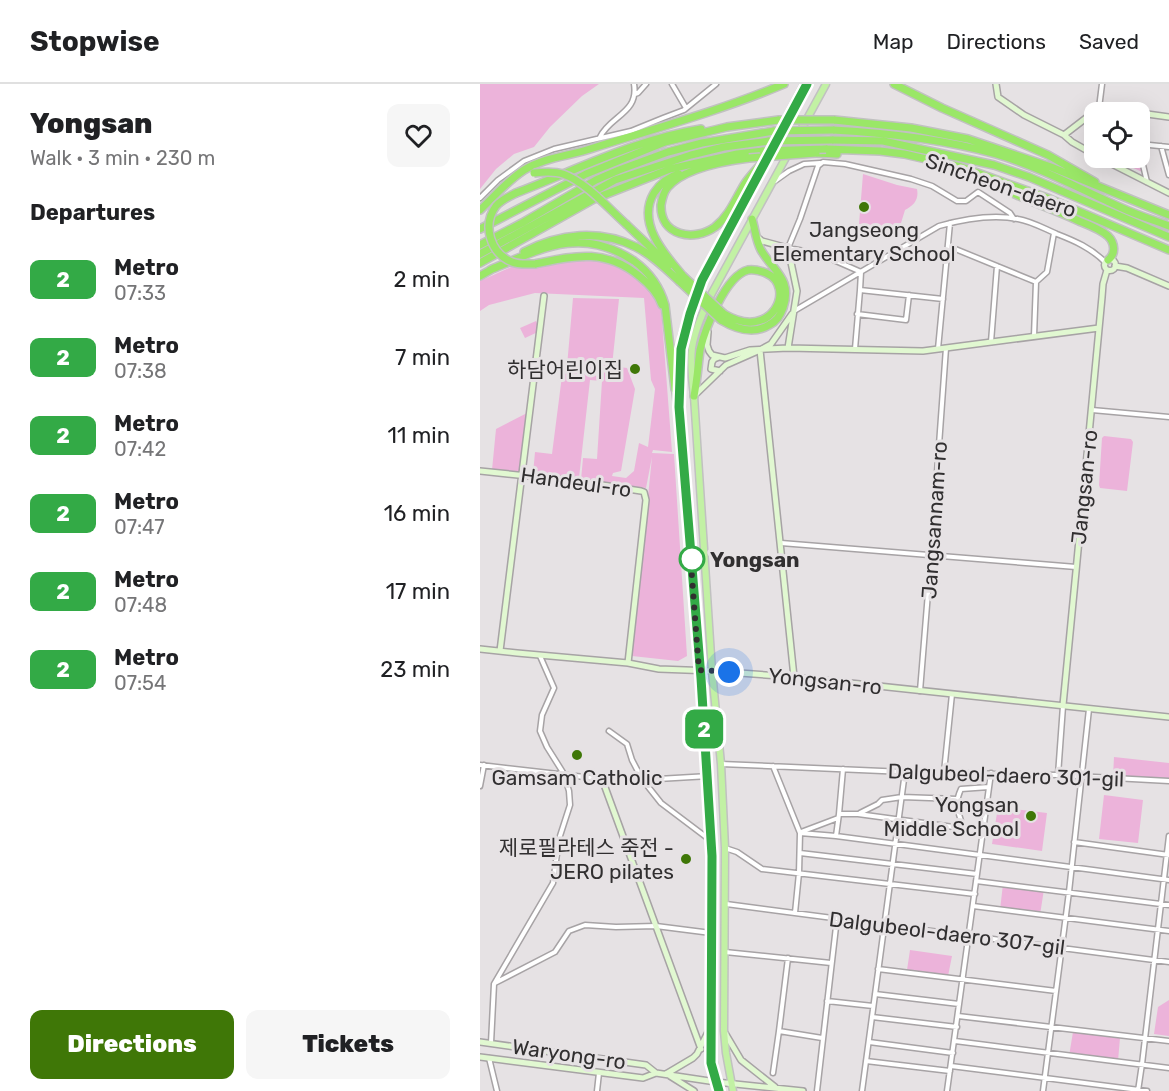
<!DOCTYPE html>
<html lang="en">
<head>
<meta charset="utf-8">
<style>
	:root { --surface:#fff; --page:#f6f6f6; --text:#202124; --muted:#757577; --line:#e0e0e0; --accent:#3f7707 }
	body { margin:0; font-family:Rubik,"Noto Sans KR",sans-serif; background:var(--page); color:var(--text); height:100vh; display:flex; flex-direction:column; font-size:22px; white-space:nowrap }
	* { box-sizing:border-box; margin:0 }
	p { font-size:20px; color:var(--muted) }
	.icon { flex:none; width:33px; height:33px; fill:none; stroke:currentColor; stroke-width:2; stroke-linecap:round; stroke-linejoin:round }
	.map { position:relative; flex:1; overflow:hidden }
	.drawer { display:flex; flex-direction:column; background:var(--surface); width:480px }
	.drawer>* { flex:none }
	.badge { padding:0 12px; border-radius:9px; font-size:21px; line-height:39px }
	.buttons { position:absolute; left:604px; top:18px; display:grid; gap:12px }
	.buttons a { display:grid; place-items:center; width:66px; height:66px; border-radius:12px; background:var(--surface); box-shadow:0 6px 24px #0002; font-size:30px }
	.you { position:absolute; width:30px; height:30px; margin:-15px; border:4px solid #fff; border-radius:50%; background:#1a73e8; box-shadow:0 0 0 9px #1a73e833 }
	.map>.badge { position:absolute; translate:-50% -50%; box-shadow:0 0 0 3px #fff }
	h2 { padding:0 30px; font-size:22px; line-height:54px }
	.round { display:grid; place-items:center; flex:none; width:63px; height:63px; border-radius:12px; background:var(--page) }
	.headline { display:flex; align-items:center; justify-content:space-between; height:102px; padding:0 30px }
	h1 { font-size:28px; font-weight:800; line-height:45px }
	.action { display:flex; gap:12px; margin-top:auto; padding:12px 30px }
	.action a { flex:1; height:69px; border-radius:12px; background:var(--accent); color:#fff; font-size:24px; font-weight:800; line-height:69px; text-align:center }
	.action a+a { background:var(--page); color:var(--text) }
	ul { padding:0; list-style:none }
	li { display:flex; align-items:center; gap:18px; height:78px; padding:0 30px }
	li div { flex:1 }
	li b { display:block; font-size:22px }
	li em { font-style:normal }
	li .badge { min-width:66px; font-weight:700; text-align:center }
	header { display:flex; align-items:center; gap:36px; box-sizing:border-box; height:84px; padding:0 30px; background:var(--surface); border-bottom:2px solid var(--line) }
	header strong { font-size:28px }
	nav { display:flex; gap:33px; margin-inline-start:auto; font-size:21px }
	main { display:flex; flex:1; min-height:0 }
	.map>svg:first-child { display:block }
	.green { fill:#ecb3da }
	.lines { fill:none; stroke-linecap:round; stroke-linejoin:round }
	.street-casing { stroke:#a7a3a5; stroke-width:7 }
	.secondary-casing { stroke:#a7a3a5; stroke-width:8 }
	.primary-casing { stroke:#c1c1c1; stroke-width:9 }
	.highway-casing { stroke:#c1c1c1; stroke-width:10 }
	.street { stroke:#fff; stroke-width:4 }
	.secondary { stroke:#e1f8d1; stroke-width:5 }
	.primary { stroke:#c2f1a4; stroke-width:6 }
	.highway { stroke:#9ae767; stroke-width:7 }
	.highway-bridge-casing { stroke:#c1c1c1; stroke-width:10; stroke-linecap:butt }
	.highway-bridge { stroke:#9ae767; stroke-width:7 }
	.line-casing { stroke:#fff; stroke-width:14 }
	.line { stroke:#33aa46; stroke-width:9 }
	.walk { stroke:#312f30; stroke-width:6; stroke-dasharray:0 10.8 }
	.poi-dot { fill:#3f7707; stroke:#e6e2e4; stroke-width:2 }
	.stop-dot { fill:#fff; stroke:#33aa46; stroke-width:3 }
	.labels { text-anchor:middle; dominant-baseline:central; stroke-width:6; stroke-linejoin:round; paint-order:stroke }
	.street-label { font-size:21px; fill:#312f30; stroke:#e6e2e4 }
	.poi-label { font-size:21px; fill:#312f30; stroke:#e6e2e4; text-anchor:end }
	.stop-label { font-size:21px; font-weight:bold; fill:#312f30; stroke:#e6e2e4; text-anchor:start }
</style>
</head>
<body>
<header>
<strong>Stopwise</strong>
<nav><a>Map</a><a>Directions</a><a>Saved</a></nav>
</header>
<main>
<section class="drawer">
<div class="headline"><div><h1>Yongsan</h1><p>Walk · 3 min · 230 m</p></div><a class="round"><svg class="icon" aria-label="heart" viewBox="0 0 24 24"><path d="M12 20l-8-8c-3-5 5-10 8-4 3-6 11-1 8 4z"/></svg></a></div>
<h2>Departures</h2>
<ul>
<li><span class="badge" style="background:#33aa46;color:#fff">2</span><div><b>Metro</b><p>07:33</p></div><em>2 min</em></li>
<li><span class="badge" style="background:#33aa46;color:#fff">2</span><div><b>Metro</b><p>07:38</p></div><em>7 min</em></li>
<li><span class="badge" style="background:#33aa46;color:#fff">2</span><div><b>Metro</b><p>07:42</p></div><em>11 min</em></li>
<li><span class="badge" style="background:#33aa46;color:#fff">2</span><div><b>Metro</b><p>07:47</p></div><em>16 min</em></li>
<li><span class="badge" style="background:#33aa46;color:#fff">2</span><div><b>Metro</b><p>07:48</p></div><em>17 min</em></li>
<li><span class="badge" style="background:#33aa46;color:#fff">2</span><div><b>Metro</b><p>07:54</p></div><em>23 min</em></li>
</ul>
<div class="action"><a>Directions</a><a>Tickets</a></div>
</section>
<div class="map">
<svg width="689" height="1007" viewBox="0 0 689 1007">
	<rect width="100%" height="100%" fill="#e6e2e4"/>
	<path class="green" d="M0 0H119L102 12 70 43 54 63 34 70 16 85 0 105Z
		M632 74H659L662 88Z
		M383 90 417 101 437 105C439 116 434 121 425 126L421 139C409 145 392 141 379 140Z
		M123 175 159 194 181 223 192 368 173 366 172 369 194 370 207 572 198 577 152 572 172 373 166 404 101 396 103 374 117 375 122 297 110 296 99 394 53 390 55 368 72 370 83 284 87 282 93 214 139 215 132 282 147 284 155 305 141 387 133 389 132 392 146 394 154 387 159 359 168 363 175 305 171 296 164 214 55 209 9 221 0 227V197L31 183 44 184 85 176Z
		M56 237 60 247 45 254 40 244Z
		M49 328 41 388 12 386 16 345Z
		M624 352 651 355 653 358 647 407 620 404 619 401 622 354Z
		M634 673 689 679V696L633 693Z
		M624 711 663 716 658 759 619 755Z
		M518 723 567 729 562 767 512 760Z
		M523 800 564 805 560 831 520 826Z
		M430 866 472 872 468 892 427 886Z
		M689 916V952L674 950 678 923Z
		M593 948 640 954 638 977 589 972Z"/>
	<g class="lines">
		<defs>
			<path id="street" d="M192 0 206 24
				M155 10 158 9 166 0
				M619 24 622 0
				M120 53C130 32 159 29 154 0
				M660 60 689 63
				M681 62 689 91
				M660 68 667 98
				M295 97 309 87 324 80 340 79
				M0 114 18 96 44 77 74 65 151 47 183 34 204 26 236 0
				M468 162 556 198 567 188 574 149
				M463 215 380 206 381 188 340 170 308 164 320 135 338 82 343 78 365 80 431 95 452 102 477 117H486L498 108 530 129 534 135
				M314 227 459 142C484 135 512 130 538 135 551 137 565 145 577 150 595 157 611 164 625 178
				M377 230 426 236 429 211
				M554 252 556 198
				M511 258 517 182
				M375 265 380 206
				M458 265 470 139
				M612 326 689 333
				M301 459 596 483
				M440 607 451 472 466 264
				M129 647 147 660 152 676 162 695 181 719 230 756
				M241 680 425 688 578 691 689 697
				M0 681 122 695 161 696 229 692
				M293 682 320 749 319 789 315 829
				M464 688 472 610
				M578 691 583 622
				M0 702 4 681
				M380 729 398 720 402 716 422 713 477 715
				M359 730 363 685
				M483 744C479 727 473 723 481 705L509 703
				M321 748 358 734
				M320 749 356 752 689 796
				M356 752 359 730H378L503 747
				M594 758 689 771
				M245 764 257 768 282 785 495 810
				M320 769 497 790
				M496 797 689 821
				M246 820 689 878
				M493 822 689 847
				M245 868 351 879
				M308 874 299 947 342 954
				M398 885 576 907
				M15 899 75 868 89 847 105 841 136 843 176 842 231 849
				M395 910 479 920
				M347 917 393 922
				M478 932 689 957
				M392 933 477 943
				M475 957 689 984
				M389 958 473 969
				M11 959 14 900 73 799 79 755 90 721 89 707 84 690 67 663 60 647 62 631 74 604 60 572
				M9 974 17 1007
				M386 977 470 987
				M471 982 667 1007
				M293 989 299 947
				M117 1007 119 989
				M337 1007 357 834
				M382 1007 425 688
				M467 1007 511 689
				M563 1007 589 808 609 625
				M658 1007 662 980 689 752"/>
			<path id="secondary" d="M516 0 518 13 544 31 584 51 592 58 615 71
				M660 29 689 33
				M584 51 619 24 654 28
				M620 74 689 109
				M277 153 282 157 308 164 317 207 308 264
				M624.5 181a5.5 5.5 0 1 1 11 0a5.5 5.5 0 1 1-11 0Z
				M635 182 647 184 689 202
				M228 248 227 261 229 267 232 271 245 274 270 266 308 264 443 267 619 244
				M280 266 314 593
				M239 273 234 275 232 278 231 285 240 287
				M214 312 246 281 280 266 291 260 312 230
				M0 387 96 397 161 407 164 408 166 416 148 579
				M0 565 37 569 148 579 179 585 232 587 314 593 689 633
				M20 567 64 212
				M583 621C596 485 610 349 622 213L623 200 627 186
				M122 695 221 965
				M245 949 261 976 295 1003
				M0 958 166 981 176 989
				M0 973 163 994 176 989 236 998 323 1007
				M186 990 213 974 217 970 232 940
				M190 992 214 1007"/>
			<path id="primary" d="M288 68 324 0
				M239 1007 232 969 231 756 229 692 219 586 203 368 195 305 202 251 209 227 279 85
				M253 1007 246 969 244 947 245 764 241 680 232 587 214 312C212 296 210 280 212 264 215 245 224 226 232 209L346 0"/>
			<path id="highway" d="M414 0 462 24 568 71 615 98
				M354 36 431 44 488 55 571 83 689 131
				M353 46C408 49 463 55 516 70 560 83 600 105 642 124 657 131 673 136 689 142
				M352 56 403 57 514 81 549 93 689 153
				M346 65 400 67 424 70 481 83 570 115 689 166
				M336 69 357 70
				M269 74C245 77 203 84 187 104 184 108 182 115 181 121 180 152 214 158 235 143 249 132 255 116 264 101 269 93 276 86 282 79
				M199 90C188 93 180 100 174 109 156 139 185 171 203 192
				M502 94C533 112 567 122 599 137 609 141 620 145 628 152 635 159 636 170 628 176
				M36 109C97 86 156 55 221 45
				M0 126C14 113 27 97 44 86 65 73 90 72 113 64 177 44 242 26 304 0
				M147 141 189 181
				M0 145 106 90 185 58 247 43 299 36
				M0 161 42 139 116 96 139 86 188 68 222 59 294 47
				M44 168C79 149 120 145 156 163 172 171 186 185 199 197
				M0 170 135 96 211 71 244 63 289 57
				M0 179 114 115 190 85 257 70 283 67
				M55 180C94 172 125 164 159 192 168 199 178 209 182 221
				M10 186C62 164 102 142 154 177 169 188 180 203 185 221L195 305
				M0 192 14 184
				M241 236C256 245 273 251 289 241 297 237 300 232 303 224 313 195 293 187 281 166 276 157 275 145 272 135
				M214 312C217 297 218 281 220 266 225 245 245 192 268 186 274 185 281 187 286 189 317 202 293 259 244 230"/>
		</defs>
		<use href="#street" class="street-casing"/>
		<use href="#secondary" class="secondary-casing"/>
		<use href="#primary" class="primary-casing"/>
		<use href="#highway" class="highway-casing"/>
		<use href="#street" class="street"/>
		<use href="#secondary" class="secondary"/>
		<use href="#primary" class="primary"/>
		<use href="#highway" class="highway"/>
		<defs>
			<path id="highway-bridge" d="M299 36H354
				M294 47 353 46
				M289 57 352 56
				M283 67 346 65
				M269 74 336 69
				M54 89C63 88 74 87 83 90 106 98 129 125 147 141
				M36 109C30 112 21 116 16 122 2 141 10 169 32 178 39 181 47 180 55 180
				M203 192 244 230
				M199 197 241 236"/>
		</defs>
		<use href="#highway-bridge" class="highway-bridge-casing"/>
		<use href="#highway-bridge" class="highway-bridge"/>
	</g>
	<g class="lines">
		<defs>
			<path id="line" d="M239 1007 231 979 232 772 221 594 199 323 201 265 210 230 222 196 327 0"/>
		</defs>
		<use href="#line" class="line-casing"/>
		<use href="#line" class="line"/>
		<path class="walk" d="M212 475 210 467 219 586 249 588"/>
	</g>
	<g class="poi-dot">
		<circle cx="384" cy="123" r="6"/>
		<circle cx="155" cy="285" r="6"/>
		<circle cx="97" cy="671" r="6"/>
		<circle cx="551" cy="732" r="6"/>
		<circle cx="206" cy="775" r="6"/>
	</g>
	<circle class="stop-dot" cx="212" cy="475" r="12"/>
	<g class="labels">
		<g class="street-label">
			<text transform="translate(521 101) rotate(19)">Sincheon-daero</text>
			<text transform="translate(96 398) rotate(8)">Handeul-ro</text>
			<text transform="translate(604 403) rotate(-84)">Jangsan-ro</text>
			<text transform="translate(454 436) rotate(-86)">Jangsannam-ro</text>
			<text transform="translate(345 597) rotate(6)">Yongsan-ro</text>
			<text transform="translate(526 691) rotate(2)">Dalgubeol-daero 301-gil</text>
			<text transform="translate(467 849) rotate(7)">Dalgubeol-daero 307-gil</text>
			<text transform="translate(89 970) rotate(8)">Waryong-ro</text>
		</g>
		<g class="poi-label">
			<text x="384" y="145" text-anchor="middle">Jangseong<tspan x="384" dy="24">Elementary School</tspan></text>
			<text x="143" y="285">하담어린이집</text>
			<text x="97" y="693" text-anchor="middle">Gamsam Catholic</text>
			<text x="539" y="720">Yongsan<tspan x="539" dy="24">Middle School</tspan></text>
			<text x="194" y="763">제로필라테스 죽전 -<tspan x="194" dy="24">JERO pilates</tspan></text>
		</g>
		<g class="stop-label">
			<text x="230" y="475">Yongsan</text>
		</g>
	</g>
</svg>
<div class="buttons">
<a><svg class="icon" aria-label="locate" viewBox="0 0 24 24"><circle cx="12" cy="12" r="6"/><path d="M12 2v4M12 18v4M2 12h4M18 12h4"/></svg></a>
</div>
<div class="you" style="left:249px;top:588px"></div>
<b class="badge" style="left:224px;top:645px;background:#33aa46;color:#fff">2</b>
</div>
</main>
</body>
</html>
